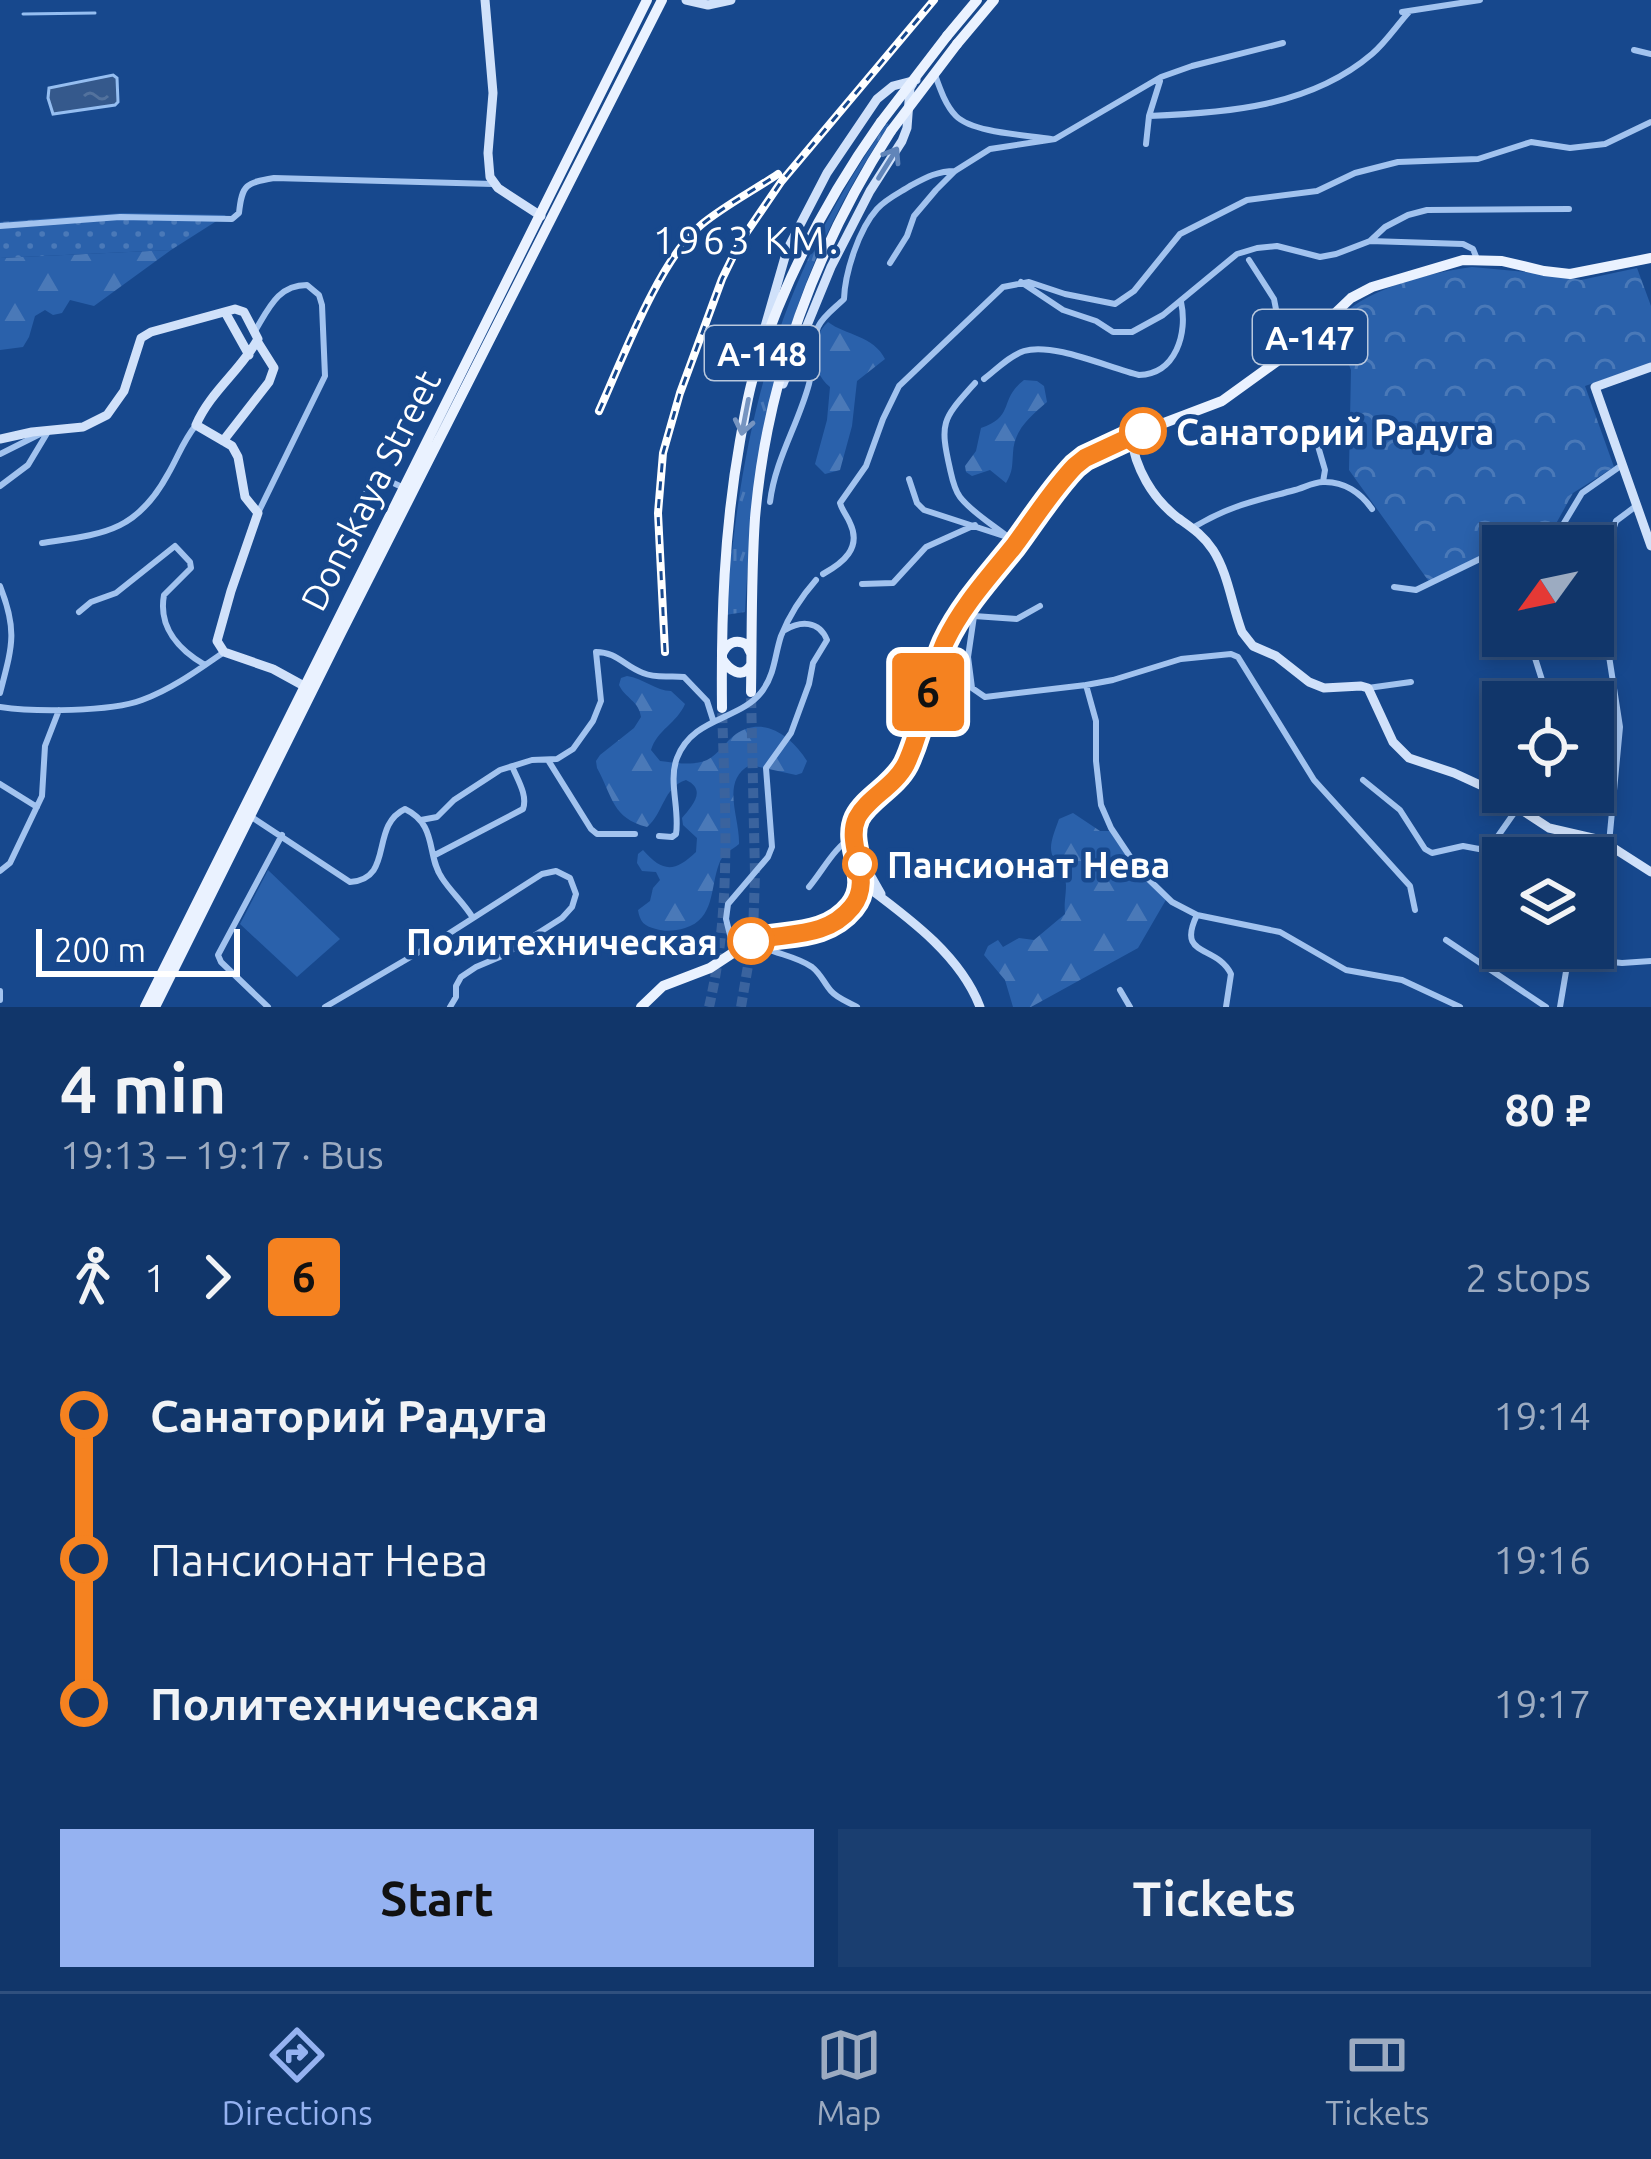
<!DOCTYPE html>
<html lang="en">
<head>
<meta charset="utf-8">
<style>
	:root { --surface:#11366a; --page:#1a3e70; --text:#f1f3f6; --muted:#9cabc1; --line:#30507e; --accent:#95b2f1 }
	body { margin:0; font-family:Ubuntu,sans-serif; background:var(--page); color:var(--text); height:100vh; display:flex; flex-direction:column; font-size:45px; white-space:nowrap }
	* { box-sizing:border-box; margin:0 }
	p { font-size:39px; color:var(--muted) }
	.icon { flex:none; width:66px; height:66px; fill:none; stroke:currentColor; stroke-width:2; stroke-linecap:round; stroke-linejoin:round }
	.map { position:relative; height:1007px; overflow:hidden }
	.panel { display:flex; flex-direction:column; background:var(--surface); flex:1 }
	.panel>* { flex:none }
	.badge { padding:0 24px; border-radius:9px; font-size:42px; line-height:78px }
	.needle { width:78px; rotate:237deg }
	.fabs { position:absolute; left:1482px; top:525px; display:grid; gap:24px }
	.fabs a { display:grid; place-items:center; width:132px; height:132px; border-radius:0px; background:var(--surface); box-shadow:0 6px 18px #0003,0 0 0 3px var(--line); font-size:60px }
	.scale { position:absolute; left:36px; bottom:30px; width:204px; box-sizing:border-box; padding-left:12px; border:6px solid #fff; border-top:0; font-size:33px; line-height:42px; white-space:nowrap; color:#fff; -webkit-text-stroke:9px #17488d; paint-order:stroke }
	.map>.badge { position:absolute; translate:-50% -50%; box-shadow:0 0 0 6px #fff }
	.legs { display:flex; align-items:center; gap:18px; height:132px; padding:0 60px; font-size:39px }
	.legs p { margin-inline-start:auto }
	.headline { display:flex; align-items:center; justify-content:space-between; height:204px; padding:0 60px }
	h1 { font-size:66px; font-weight:600; line-height:90px }
	.action { display:flex; gap:24px; margin-top:auto; padding:24px 60px }
	.action a { flex:1; height:138px; border-radius:0px; background:var(--accent); color:#111; font-size:48px; font-weight:600; line-height:138px; text-align:center }
	.action a+a { background:var(--page); color:var(--text) }
	ul { padding:0 60px; list-style:none }
	li { display:flex; align-items:center; gap:42px; height:144px; font-size:45px }
	li i { display:grid; place-items:center; width:18px; height:100%; margin:0 15px; background:currentColor }
	li i::after { content:''; width:30px; height:30px; margin:-15px; border:9px solid; border-radius:50%; background:var(--surface) }
	li p { margin-inline-start:auto }
	li:first-child i { background:linear-gradient(#0000 50%,currentColor 0) }
	li:last-child i { background:linear-gradient(currentColor 50%,#0000 0) }
	.tabs { display:flex; justify-content:space-around; align-items:center; height:168px; border-top:3px solid var(--line); background:var(--surface); font-size:33px; color:var(--muted) }
	.tabs a { display:grid; justify-items:center; gap:6px }
	.tabs .on { color:var(--accent) }
	.map>svg:first-child { display:block }
	.grass { fill:url(#grass-tufts) }
	.forest { fill:url(#forest-firs) }
	.park { fill:url(#park-crowns) }
	.garden { fill:url(#garden-dots) }
	.pitch { fill:#2a61ab }
	.water { fill:url(#water-ripples); stroke:#95bef1; stroke-width:3 }
	.lines { fill:none; stroke-linecap:round; stroke-linejoin:round }
	.stream { stroke:#95bef1; stroke-width:3 }
	.primary-tunnel { stroke:#3a639e; stroke-width:10; stroke-dasharray:10 5; stroke-linecap:butt }
	.street { stroke:#a2c3ef; stroke-width:6 }
	.secondary { stroke:#d0e1fa; stroke-width:9 }
	.primary { stroke:#eaf2ff; stroke-width:10 }
	.rail-casing { stroke:#fff; stroke-width:8 }
	.rail { stroke:#17488d; stroke-width:3; stroke-dasharray:9; stroke-linecap:butt }
	.primary-bridge { stroke:#eaf2ff; stroke-width:10 }
	.oneway { stroke:#6185b9 }
	.oneway2 { stroke:#7694c0 }
	.line-1-casing { stroke:#fff; stroke-width:27 }
	.line-1 { stroke:#f58220; stroke-width:18 }
	.stop-1-dot { fill:#fff; stroke:#f58220; stroke-width:6 }
	.labels { text-anchor:middle; dominant-baseline:central; stroke-width:9; stroke-linejoin:round; paint-order:stroke }
	.shield { fill:#17488d; stroke:#b9c8dd; stroke-width:3 }
	.shield-label { font-size:33px; font-weight:bold; fill:#fff }
	.stop-label { font-size:36px; font-weight:bold; fill:#fff; stroke:#17488d; text-anchor:start }
	.street-label { font-size:36px; fill:#fff; stroke:#17488d }
	.neighbourhood-label { font-size:39px; letter-spacing:3px; fill:#fff; stroke:#17488d }
</style>
</head>
<body>
<div class="map">
<svg width="1651" height="1007" viewBox="0 0 1651 1007">
	<defs>
		<pattern id="grass-tufts" width="24" height="20" patternUnits="userSpaceOnUse" patternTransform="scale(3)"><rect width="24" height="20" fill="#2a61ab"/><path d="M3 7l-1-3M5 7V3M7 7l1-3M15 17l-1-3M17 17v-4M19 17l1-3" fill="none" stroke="#4a79b8"/></pattern>
		<pattern id="forest-firs" width="22" height="20" patternUnits="userSpaceOnUse" patternTransform="scale(3)"><rect width="22" height="20" fill="#2a61ab"/><path d="M5 1l3.5 6h-7zM16 11l3.5 6h-7z" fill="#4a79b8"/></pattern>
		<pattern id="park-crowns" width="20" height="18" patternUnits="userSpaceOnUse" patternTransform="scale(3)"><rect width="20" height="18" fill="#2a61ab"/><path d="M2 6a3 3 0 1 1 6 0M12 15a3 3 0 1 1 6 0" fill="none" stroke="#4a79b8"/></pattern>
		<pattern id="garden-dots" width="8" height="8" patternUnits="userSpaceOnUse" patternTransform="scale(3)"><rect width="8" height="8" fill="#2a61ab"/><path d="M2 2h.1M6 6h.1" fill="none" stroke="#4a79b8" stroke-width="1.8" stroke-linecap="round"/></pattern>
		<pattern id="water-ripples" width="26" height="14" patternUnits="userSpaceOnUse" patternTransform="scale(3)"><rect width="26" height="14" fill="#35598c"/><path d="M2 4q2-2 4 0t4 0M15 11q2-2 4 0t4 0" fill="none" stroke="#53729d"/></pattern>
	</defs>
	<rect width="100%" height="100%" fill="#17488d"/>
	<path class="grass" d="M887 123 889 125C785 279 754 430 745 612L725 615 728 555 732 551C751 385 791 261 887 123Z"/>
	<path class="forest" d="M171 250 94 306 70 300 62 313 53 315 45 310 35 316 29 337 23 347 0 350V258Z
		M828 322C845 335 874 336 885 359L857 381 852 426 840 470 825 474 815 464 827 420 830 387C810 371 809 339 828 322Z
		M1024 380 1037 381 1044 386 1047 402C1031 416 1014 429 1013 453 1012 466 1013 471 1006 483L990 470 972 476 966 472 965 466 976 451 981 428C1016 416 998 400 1024 380Z
		M627 676C643 678 656 691 671 691L685 704C677 723 657 730 651 750L660 761C675 763 693 766 707 760 719 754 725 742 736 734 764 715 792 737 807 761L802 773 796 775 750 765C720 781 740 817 739 844 732 850 722 854 719 864 710 888 715 919 685 928 675 931 665 932 656 929 644 926 640 922 638 910L650 901 653 888 660 880 656 872 642 871 637 863 638 854 643 850C663 873 675 872 696 852L697 838 683 825 682 818C691 807 708 790 686 780 663 787 664 813 647 827 612 818 613 797 597 768L596 761 600 755 634 728 641 717C639 701 625 698 619 685L621 678Z
		M1073 813 1100 831H1111L1137 868 1167 898 1138 948 1031 1007H1013L1005 980 984 955 988 946 998 940 1003 947 1019 938 1034 940 1065 914C1064 902 1066 896 1066 885 1066 871 1051 862 1051 848 1051 839 1056 828 1059 819Z"/>
	<path class="park" d="M1472 267 1557 275 1581 280 1637 268 1651 306V363L1585 386 1614 467 1573 493 1548 538 1535 546H1503V561L1488 554 1430 583 1349 470 1351 370 1333 325C1361 289 1428 273 1472 267Z"/>
	<path class="garden" d="M123 213 226 215 171 250 0 258V222Z"/>
	<path class="pitch" d="M268 870 340 939 297 977 240 924Z"/>
	<path class="water" d="M113 75 117 78 118 102 115 105 53 114 48 98 49 88Z"/>
	<g class="lines">
		<path class="stream" d="M23 14 95 13"/>
		<path class="primary-tunnel" d="M709 1007C732 909 725 808 722 708
			M741 1007 753 936 755 874 751 693"/>
		<path class="street" d="M1402 12 1480 0
			M1634 50 1651 54
			M934 72C939 86 945 105 956 116 973 133 1027 135 1051 139
			M1149 116C1226 113 1310 107 1372 54 1386 42 1397 25 1409 12
			M1146 144 1149 116 1160 81
			M0 226 120 217 232 219 239 213C242 184 246 183 274 178L493 184
			M1370 241 1463 244 1473 249 1477 259
			M1249 260 1274 299 1282 340 1288 353
			M890 263 907 236 914 216 936 190 955 171 990 149 1055 139 1161 77 1192 66 1283 43
			M1021 282 1063 310 1096 321 1113 332H1132L1163 315 1237 254 1257 248 1277 246 1320 257 1336 254 1370 241 1385 227 1408 215 1427 210 1569 209
			M255 331C269 308 278 285 307 285L319 295 322 305 325 376 258 513
			M984 379C996 370 1009 356 1024 351 1053 342 1109 368 1139 375 1176 374 1188 333 1181 302
			M975 383C943 419 939 421 950 469 952 478 954 489 960 497 973 514 997 527 1013 541
			M1313 429 1325 470 1323 482
			M0 454 40 434
			M909 479 917 503 924 510 1007 537
			M0 486 28 465 49 430
			M770 502C775 460 798 425 809 384 814 365 810 346 818 327 823 316 835 308 844 299 845 272 859 229 877 209 886 199 899 193 910 186 925 178 937 171 955 171
			M356 511 376 475 402 487
			M1194 527C1231 505 1255 501 1295 490 1303 488 1314 482 1323 482 1344 481 1361 493 1372 509
			M42 543C102 534 136 533 168 474 178 457 183 441 196 425
			M1538 546 1558 533 1582 493 1622 465
			M823 574C843 563 862 548 850 523 847 516 842 510 840 503L866 466 883 419 899 386 1003 287 1029 282 1065 294 1115 304 1134 291 1180 234 1247 200 1317 191 1355 173 1398 162 1478 159 1531 142 1570 148 1605 144 1651 122
			M862 584 893 583 926 547 975 525
			M0 586C18 631 12 647 0 693
			M1394 587 1416 590 1486 556 1495 559 1503 575
			M79 612 91 602 116 593 175 546 190 562 191 568 164 595C158 627 179 650 205 665
			M974 616 968 657 972 688 985 697 1086 685 1113 680 1181 659 1231 654 1238 657 1314 780 1410 886 1415 910
			M974 616 1017 619 1040 606
			M1528 636 1549 702
			M1607 647 1611 536 1616 521 1636 506
			M1086 685 1096 721V761L1101 805 1111 828 1139 870 1172 902 1197 915 1280 932 1346 970 1402 980 1460 1007
			M1368 688 1411 682
			M0 707C34 712 110 712 142 700 172 689 198 670 224 652
			M548 760 591 829 597 834H635
			M1363 780 1400 810 1425 849 1432 853 1463 846 1479 849 1491 846 1519 806 1523 792
			M0 784 37 807
			M250 816 350 882C395 879 369 826 405 809 438 825 426 855 442 878 451 892 464 903 473 918
			M421 820 437 817 454 800 500 770 532 760 557 759 573 749 593 721 601 701 596 652C617 652 624 666 643 673 657 679 670 675 684 677L707 701 713 720
			M659 836 672 837 676 834C680 810 668 781 677 758 693 716 741 721 763 690 775 673 775 654 781 636 789 616 801 597 816 580
			M435 855 523 809C528 795 517 779 512 766
			M0 871 10 863 42 796 45 746 59 710
			M809 887C824 869 834 847 855 835
			M1593 896 1608 854 1620 727 1609 656
			M1197 915C1176 958 1216 944 1231 974L1226 1007
			M1446 940 1546 1007
			M757 943C772 954 795 955 812 967 821 974 824 983 831 991 838 999 849 1002 857 1007
			M734 951 726 919 728 904 768 857 772 847 766 768 791 733 809 684 813 663 827 640C819 620 800 621 785 630
			M1568 962 1592 960 1622 963 1651 961
			M1120 990 1130 1007
			M0 991V1000
			M268 1007 221 962 218 955 282 835
			M325 1007 431 945 542 874 556 871 570 878 576 894 572 907 562 918 502 956 476 967 461 977 456 986V997L450 1007
			M1560 1007 1570 948"/>
		<path class="secondary" d="M485 0 493 93 488 153 490 177 498 188 541 216
			M686 0 708 5 731 0
			M225 312 249 355
			M760 344 787 250 827 173 877 99 893 86 916 80
			M1651 367 1595 387 1651 546
			M783 384 831 267 870 191 902 141 907 128 910 88 913 83
			M1131 436C1135 468 1152 498 1178 518 1192 528 1203 535 1213 550 1228 573 1232 606 1242 632L1253 646 1276 656 1309 682 1324 688 1361 686 1368 688 1393 742 1409 758 1454 773 1491 790 1549 828 1601 840 1651 872
			M0 439 32 432 83 427 107 415 124 391 141 338 151 332 235 309 244 312 258 339C241 370 210 392 196 425L232 446 238 457 245 497 258 513 231 591 217 641 224 652 273 669 304 686
			M223 441 269 382 274 368 257 341
			M860 857 881 894
			M862 883C906 916 960 954 980 1007"/>
		<path class="primary" d="M947 36 977 0
			M957 44 994 0
			M722 654C727 643 736 638 747 645L751 653
			M722 659C729 670 742 680 751 665
			M751 692C752 634 751 576 755 518 767 379 816 247 891 131
			M722 708C721 618 724 531 740 441 744 420 747 398 753 378 781 286 825 201 881 122
			M145 1007 647 0
			M155 1007 341 633 662 0
			M641 1007 663 986 710 968 751 941 815 932 832 924 853 906 862 883 855 835 856 822 863 810 895 781 905 765 937 662 951 631 984 582 1061 483 1085 458 1143 431 1222 401 1308 339 1351 298 1372 287 1463 260 1502 261 1544 271 1570 274 1651 258"/>
		<defs>
			<path id="rail" d="M599 411C622 360 659 260 701 225 724 206 753 191 778 174
				M665 652 658 513 663 453 680 393 722 279 740 242 781 182 934 0"/>
		</defs>
		<use href="#rail" class="rail-casing"/>
		<use href="#rail" class="rail"/>
		<path class="primary-bridge" d="M881 122 947 36
			M891 131 957 44"/>
	</g>
	<defs><path id="oneway-shaft" d="M-6 0H5M1.5-3L5.5 0L1.5 3" fill="none" stroke-width="1.6" stroke-linecap="round" stroke-linejoin="round" transform="scale(3)"/></defs>
	<use class="oneway" href="#oneway-shaft" transform="translate(888 163) rotate(-58)"/>
	<use class="oneway2" href="#oneway-shaft" transform="translate(745 417) rotate(101)"/>
	<g class="lines">
		<defs>
			<path id="line-1" d="M751 941C787 932 826 939 852 907 875 879 844 846 857 818 867 798 894 787 906 764 924 726 928 681 945 642 962 606 989 577 1014 546 1034 519 1052 490 1075 466L1085 458 1143 431"/>
		</defs>
		<use href="#line-1" class="line-1-casing"/>
		<use href="#line-1" class="line-1"/>
	</g>
	<g class="stop-1-dot">
		<circle cx="1143" cy="431" r="21"/>
		<circle cx="860" cy="864" r="15"/>
		<circle cx="751" cy="941" r="21"/>
	</g>
	<g class="labels">
		<g class="shield">
			<rect x="1253" y="310" width="114" height="54" rx="9"/>
			<rect x="705" y="326" width="114" height="54" rx="9"/>
		</g>
		<g class="shield-label">
			<text x="1310" y="337">А-147</text>
			<text x="762" y="353">А-148</text>
		</g>
		<g class="stop-label">
			<text x="1176" y="431">Санаторий Радуга</text>
			<text x="887" y="864">Пансионат Нева</text>
			<text x="718" y="941" text-anchor="end">Политехническая</text>
		</g>
		<g class="street-label">
			<text transform="translate(370 490) rotate(-63)">Donskaya Street</text>
		</g>
		<g class="neighbourhood-label">
			<text x="747" y="239">1963 КМ.</text>
		</g>
	</g>
</svg>
<div class="fabs">
<a><svg class="needle" viewBox="-14 -14 28 28"><path d="M0-13l5 13h-10z" fill="#e53935"/><path d="M0 13l5-13h-10z" fill="#9cabc1"/></svg></a>
<a><svg class="icon" aria-label="locate" viewBox="0 0 24 24"><circle cx="12" cy="12" r="6"/><path d="M12 2v4M12 18v4M2 12h4M18 12h4"/></svg></a>
<a><svg class="icon" aria-label="layers" viewBox="0 0 24 24"><path d="M12 4l9 5-9 5-9-5zM3 14l9 5 9-5"/></svg></a>
</div>
<div class="scale">200 m</div>
<b class="badge" style="left:928px;top:692px;background:#f58220;color:#111">6</b>
</div>
<section class="panel">
<div class="headline"><div><h1>4 min</h1><p>19:13 – 19:17 · Bus</p></div><b>80 ₽</b></div>
<div class="legs"><svg class="icon" aria-label="walk" viewBox="0 0 24 24"><circle cx="13" cy="4" r="2"/><path d="M13 8l-2 6 4 7M11 14l-3 7M7 12l3-4h3l4 4"/></svg>1<svg class="icon" aria-label="forward" viewBox="0 0 24 24"><path d="M9 5l7 7-7 7"/></svg><b class="badge" style="background:#f58220;color:#111">6</b><p>2 stops</p></div>
<ul>
<li><i style="color:#f58220"></i><b>Санаторий Радуга</b><p>19:14</p></li>
<li><i style="color:#f58220"></i><span>Пансионат Нева</span><p>19:16</p></li>
<li><i style="color:#f58220"></i><b>Политехническая</b><p>19:17</p></li>
</ul>
<div class="action"><a>Start</a><a>Tickets</a></div>
</section>
<nav class="tabs">
<a class="on"><svg class="icon" aria-label="directions" viewBox="0 0 24 24"><path d="M12 3l9 9-9 9-9-9zM9 14v-3h6M13 9l2 2-2 2"/></svg>Directions</a>
<a><svg class="icon" aria-label="map" viewBox="0 0 24 24"><path d="M3 6l6-2 6 2 6-2v14l-6 2-6-2-6 2zM9 4v14M15 6v14"/></svg>Map</a>
<a><svg class="icon" aria-label="tickets" viewBox="0 0 24 24"><path d="M3 7h18v10H3zM15 7v10"/></svg>Tickets</a>
</nav>
</body>
</html>
